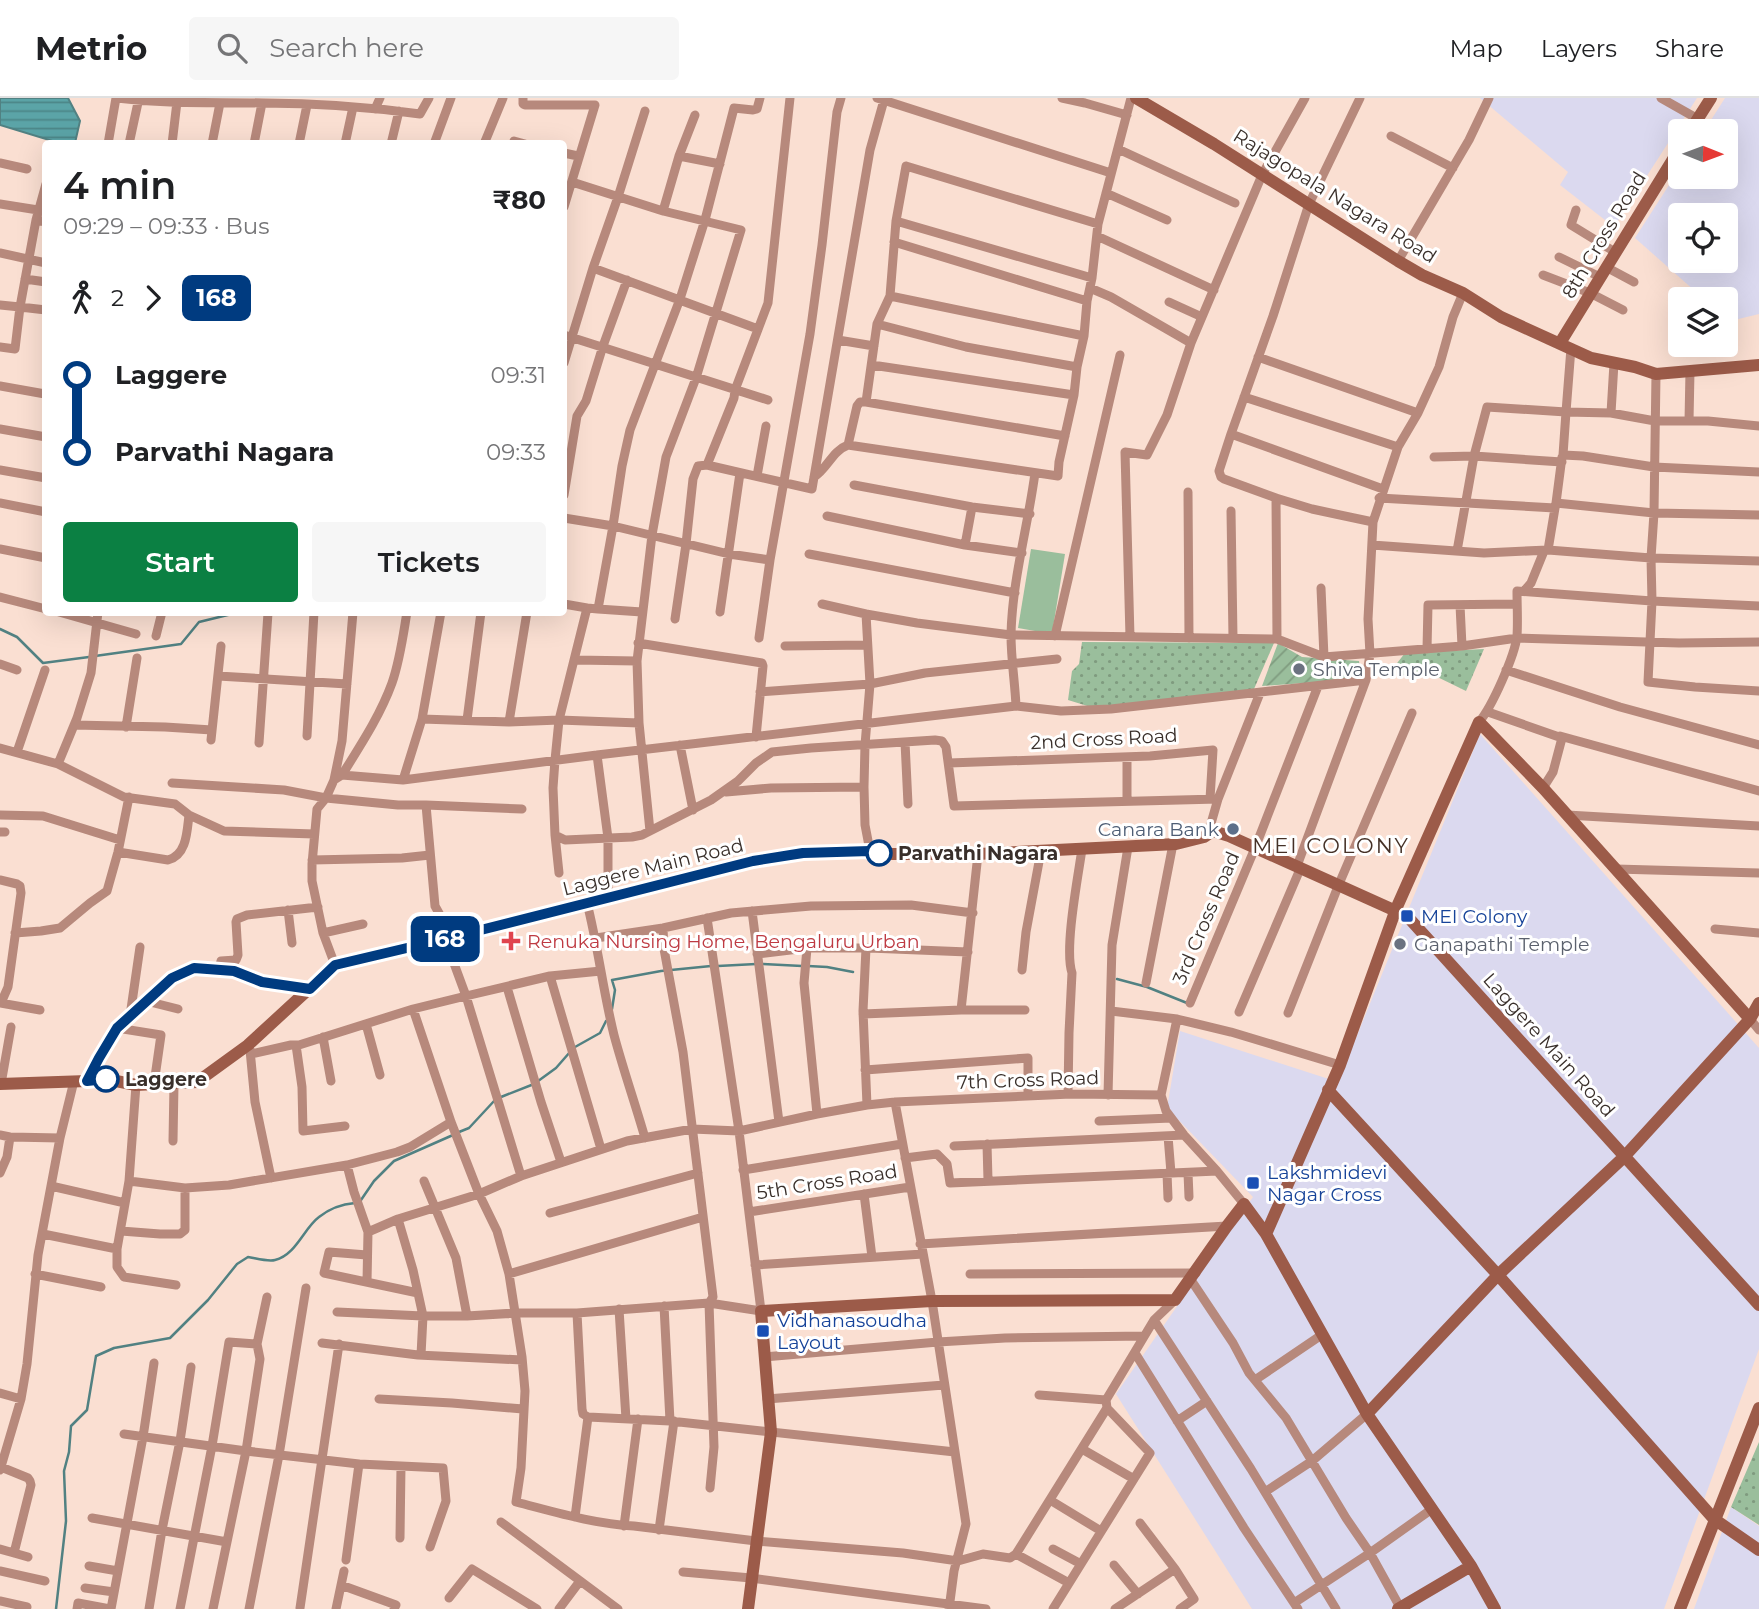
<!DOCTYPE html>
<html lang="en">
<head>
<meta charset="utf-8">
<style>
	:root { --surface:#fff; --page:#f6f6f6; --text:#202124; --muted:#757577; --line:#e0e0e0; --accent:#0b8043 }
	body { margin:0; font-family:Montserrat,sans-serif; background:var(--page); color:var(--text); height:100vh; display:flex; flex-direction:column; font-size:26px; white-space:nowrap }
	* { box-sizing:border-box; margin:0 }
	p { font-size:23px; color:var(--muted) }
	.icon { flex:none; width:38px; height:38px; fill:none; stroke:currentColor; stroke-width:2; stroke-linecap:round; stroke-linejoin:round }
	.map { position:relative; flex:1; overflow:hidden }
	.drawer { position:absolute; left:42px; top:42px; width:525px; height:476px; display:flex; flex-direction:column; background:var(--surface); border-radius:7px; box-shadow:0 7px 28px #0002 }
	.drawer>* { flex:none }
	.badge { padding:0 14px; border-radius:10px; font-size:24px; line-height:46px }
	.needle { width:46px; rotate:91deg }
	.tools { position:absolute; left:1668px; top:21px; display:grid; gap:14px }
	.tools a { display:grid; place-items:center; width:70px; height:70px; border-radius:7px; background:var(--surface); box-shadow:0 7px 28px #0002; font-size:35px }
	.map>.badge { position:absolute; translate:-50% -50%; box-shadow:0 0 0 4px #fff }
	.legs { display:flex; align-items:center; gap:10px; height:77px; padding:0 21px; font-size:23px }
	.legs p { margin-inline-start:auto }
	.overview { display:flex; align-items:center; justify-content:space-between; height:119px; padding:0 21px }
	h1 { font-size:38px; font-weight:600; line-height:52px }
	.primary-button { display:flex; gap:14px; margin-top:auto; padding:14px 21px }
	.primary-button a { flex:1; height:80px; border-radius:7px; background:var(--accent); color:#fff; font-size:28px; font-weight:600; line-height:80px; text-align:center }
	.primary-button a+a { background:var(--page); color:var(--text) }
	ul { padding:0 21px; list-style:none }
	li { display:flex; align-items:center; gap:24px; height:77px; font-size:26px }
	li i { display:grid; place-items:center; width:10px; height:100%; margin:0 9px; background:currentColor }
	li i::after { content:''; width:18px; height:18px; margin:-9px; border:5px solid; border-radius:50%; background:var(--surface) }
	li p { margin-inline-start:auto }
	li:first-child i { background:linear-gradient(#0000 50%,currentColor 0) }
	li:last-child i { background:linear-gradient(currentColor 50%,#0000 0) }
	header { display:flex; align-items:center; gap:42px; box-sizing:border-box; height:98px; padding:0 35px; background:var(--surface); border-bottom:2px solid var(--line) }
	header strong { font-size:33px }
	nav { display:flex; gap:38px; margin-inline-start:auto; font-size:24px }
	.search { width:490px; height:63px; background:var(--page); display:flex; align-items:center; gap:18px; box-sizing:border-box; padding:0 24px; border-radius:7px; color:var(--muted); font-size:26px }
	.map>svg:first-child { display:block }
	.industrial { fill:#dbd9ef; fill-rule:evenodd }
	.grass { fill:#9abe9c }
	.park { fill:url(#park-dots) }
	.garden { fill:url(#garden-furrows) }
	.water { fill:url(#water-rules); stroke:#518182; stroke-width:2 }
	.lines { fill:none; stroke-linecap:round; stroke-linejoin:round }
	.stream { stroke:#518182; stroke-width:2.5 }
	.street { stroke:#b7897c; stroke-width:9 }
	.secondary { stroke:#9c5b49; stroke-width:12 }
	.line-1-casing { stroke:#fff; stroke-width:16 }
	.line-1 { stroke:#003b80; stroke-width:10 }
	.worship-dot { fill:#6b7280; stroke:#fff; stroke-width:2.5 }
	.service-dot { fill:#5c6f8a; stroke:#fff; stroke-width:2.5 }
	.stop-1-dot { fill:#fff; stroke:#003b80; stroke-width:3.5 }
	.transit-dot { fill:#1a4fb4; stroke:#fff; stroke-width:2.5 }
	.health-dot { fill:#e0444e; stroke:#fff; stroke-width:2.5 }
	.labels { text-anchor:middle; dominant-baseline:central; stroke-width:6; stroke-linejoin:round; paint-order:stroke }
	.street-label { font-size:19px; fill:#392f2a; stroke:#fff }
	.worship-label { font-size:19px; fill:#5b616d; stroke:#fff; text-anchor:start }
	.service-label { font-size:19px; fill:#4e5e75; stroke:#fff; text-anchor:end }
	.stop-label { font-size:19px; font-weight:bold; fill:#392f2a; stroke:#fff; text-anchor:start }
	.transit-label { font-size:19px; fill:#164399; stroke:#fff; text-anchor:start }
	.health-label { font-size:19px; fill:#be3a42; stroke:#fff; text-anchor:start }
	.neighbourhood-label { font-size:21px; letter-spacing:2px; fill:#453127; stroke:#fff }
</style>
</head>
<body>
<header>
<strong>Metrio</strong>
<div class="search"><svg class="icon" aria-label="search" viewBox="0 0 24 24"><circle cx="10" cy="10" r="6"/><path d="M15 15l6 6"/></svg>Search here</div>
<nav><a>Map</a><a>Layers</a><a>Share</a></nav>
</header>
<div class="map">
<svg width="1759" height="1511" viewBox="0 0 1759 1511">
	<defs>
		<pattern id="park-dots" width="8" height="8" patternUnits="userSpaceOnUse" patternTransform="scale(1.75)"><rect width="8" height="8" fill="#9abe9c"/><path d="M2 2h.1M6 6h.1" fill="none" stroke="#7f9b7f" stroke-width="1.8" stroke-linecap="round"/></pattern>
		<pattern id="garden-furrows" width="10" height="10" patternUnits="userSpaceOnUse" patternTransform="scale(1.75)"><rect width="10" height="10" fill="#9abe9c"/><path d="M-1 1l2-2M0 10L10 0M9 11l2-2" fill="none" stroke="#7f9b7f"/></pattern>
		<pattern id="water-rules" width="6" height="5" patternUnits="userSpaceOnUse" patternTransform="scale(1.75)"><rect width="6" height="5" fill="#5ba4a7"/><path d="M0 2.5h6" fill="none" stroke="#4c8688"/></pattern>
	</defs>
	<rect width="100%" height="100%" fill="#fadfd2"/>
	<path class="industrial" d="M1480 0H1697L1614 129 1560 87 1568 74Z
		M1725 0H1759V216L1726 224V201H1704L1635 140 1680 70V79H1726V33H1704ZM1726 117V163H1680V117Z
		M1480 636 1759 950V1251L1664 1511H1252L1116 1296 1253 1099 1167 1010 1180 933 1338 984Z
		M1731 1409 1759 1428V1511H1694Z"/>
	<path class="grass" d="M1031 451 1065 456 1052 536 1018 530Z"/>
	<path class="park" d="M1082 544 1274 545 1254 591 1094 610 1068 602 1072 573 1079 566Z
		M1484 551 1466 593 1423 572 1401 578 1394 569 1405 555Z
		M1759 1344V1427L1731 1409Z"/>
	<path class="garden" d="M1278 545 1302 559 1359 563 1361 581 1262 588Z"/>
	<path class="water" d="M0 0H68L80 23 75 45H59L0 27Z"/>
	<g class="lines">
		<path class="stream" d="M0 531 17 539 43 565 89 559
			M95 558 181 546 199 524 240 514
			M763 866 802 868
			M718 868 756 866
			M808 868 827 869 853 874
			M1117 881 1147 889 1187 905
			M612 911 615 892 612 882 661 873 711 868
			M575 949 600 935 606 923
			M501 999 534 986 556 970 570 954
			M459 1034 469 1030 495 1002
			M361 1102 374 1083 394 1063 453 1037
			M56 1511 66 1423 64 1373 69 1354 71 1328 87 1312 96 1258 114 1250 170 1240 208 1202 237 1166 248 1159C255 1160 268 1164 275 1162 296 1157 304 1130 319 1119 329 1111 343 1106 355 1105"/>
		<path class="street" d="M117 0C166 6 214 4 263 5 316 5 369 9 420 16L429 0
			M523 0V6L525 7H595L564 109
			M877 0 1111 75
			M1062 0 1085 5 1127 17
			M1360 0 1309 106 1273 218 1231 336 1219 373 1221 379 1224 381 1276 400 1312 411 1373 424
			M1661 0 1698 21
			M375 11 380 0
			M1391 38 1453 70
			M514 43 525 46
			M108 46 116 0
			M129 46 139 0
			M172 46 177 4
			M212 46 220 5
			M254 46 262 5
			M299 46 307 7
			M345 46 353 9
			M391 46 399 13
			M434 46 451 0
			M484 46 503 0
			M1118 51 1235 105
			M564 55 578 58
			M679 58 720 66
			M0 65 27 71
			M572 84 663 113 741 132 696 280 666 359 652 437 637 563 639 625 650 733
			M46 86 36 122 46 124
			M1106 95 1167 122
			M0 106 38 112
			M1576 112 1571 127 1615 154
			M663 113 679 58 695 17
			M896 123 1092 180
			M1097 138 1214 192
			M894 144 1087 203
			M0 155 46 165
			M1559 159 1600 179
			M1398 163 1469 42 1489 0
			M1606 169 1634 184
			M593 170 758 231
			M1543 177 1590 195 1623 212
			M25 181 46 184
			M1090 190 1111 199 1191 245
			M890 198 1084 238
			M1169 204 1202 219
			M0 207 20 209 36 122
			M877 226 966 249 1077 269
			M564 237C632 259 700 281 768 302
			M838 242 874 248
			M0 249 15 251 20 209 46 212
			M1571 250 1566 314 1611 315 1655 323H1708L1759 328
			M1258 259 1418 315
			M564 265 593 170 618 99 645 13
			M872 267 1074 297
			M1656 276 1654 415 1651 460 1652 503 1648 584 1695 589 1759 593
			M0 288 45 296
			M1244 299 1398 349
			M866 304 877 226 890 198 896 123 906 68 1098 126
			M1611 315 1614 265
			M1689 323 1690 273
			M0 331 46 339
			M1231 336 1383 391
			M848 347 1058 378 1059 364 1074 297 1077 269 1084 238 1087 203 1092 180 1098 126 1131 0
			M1434 359 1474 358 1562 364
			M707 367 734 300 735 292 768 205 790 0
			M0 372 46 380
			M757 378 766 328
			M814 379C828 370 832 353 848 347L857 308 860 304H866L1065 338
			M854 387 972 409 1030 416
			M1188 394 1189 540
			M564 397 577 318 586 303 603 248 627 182
			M1276 400 1277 541
			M1379 400 1555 410 1556 405 1654 415 1759 417
			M0 405 46 414
			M1556 405 1562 359
			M1231 413 1233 540
			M827 418 965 447 1022 455
			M564 420 613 428 729 456 770 462
			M965 447 972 409
			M1372 447 1484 455 1548 452 1651 460 1759 463
			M0 451 46 460
			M1548 452 1555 410
			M1457 453 1474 358 1487 309 1566 314 1563 357 1583 358 1654 369 1759 374
			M809 456 1015 495
			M1321 490 1324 559
			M1524 493 1531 485 1544 453
			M0 499 46 511
			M564 506 587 510
			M822 506 866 516
			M1460 507 1462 548
			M598 511 642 514
			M59 514 136 536
			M720 514 740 375
			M675 521 686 446 693 381 698 368 707 367 812 391 870 52 884 2
			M156 538 162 514
			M1055 538 1120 257
			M1130 539 1125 354 1147 357 1167 317 1191 245 1262 77 1305 0
			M759 540 770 462 810 236 822 147 837 14 841 0
			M638 545 762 565 763 568 756 639
			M785 548 867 547
			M1427 551 1428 507 1517 506
			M575 562 637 563
			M0 566 17 572
			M1506 572 1620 609 1759 647
			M218 578 347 586
			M760 594 870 586 925 575 1057 561
			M1016 608C1015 585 1011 561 1011 537 1012 483 1028 428 1035 375
			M1488 614 1562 640 1553 674 1543 690
			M422 621 509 624 559 622 639 625
			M467 622 481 514
			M509 624 527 514
			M1479 624C1492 609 1515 557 1517 538 1518 523 1517 508 1517 493L1652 503 1759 508
			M74 627 165 629 212 632
			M126 629 137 560
			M307 638 314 514
			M1560 638 1759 693
			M211 642 221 548
			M905 644 908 706
			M259 645 268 515
			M680 647 693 712
			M0 650 58 666 77 620 91 575 98 514
			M17 654 45 572
			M597 657 608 740V799
			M949 665 1150 658 1213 652 1210 701
			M58 666 124 699 175 706 189 717 224 733 314 736
			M342 677C360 648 380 618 392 585 400 562 403 538 407 514
			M334 682 342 677 403 682 597 657 1016 608 1061 613 1111 611 1366 582
			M403 682 422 621 441 514
			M172 685 284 692 326 700 398 707H426L435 808 440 817 445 841 466 898 521 1078
			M726 694 771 690 864 689
			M1127 703V659
			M426 707 522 711
			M0 717 43 718 120 742
			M1567 717 1759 728
			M0 734H5
			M1208 736 1218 701 1260 595
			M555 737 565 742 632 739 642 737 711 702 738 683 756 665 772 654 811 650 935 642 942 643 946 649 954 708 1218 701
			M870 753 865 727 864 689 865 647 870 586 866 516 917 525 1011 537 1277 541 1324 559 1462 548 1517 540 1679 545 1759 544
			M118 754 168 762C187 757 187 733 189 717
			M312 762 402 760 430 757
			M1297 768 1366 582 1370 556 1368 521 1373 424 1398 349 1418 315 1439 269 1453 219 1463 195
			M1616 771 1759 775
			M559 775 555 737 553 690 555 662 559 622 587 510 598 511 613 428 622 368 630 332 680 201 705 122 734 10 753 12 757 11 760 0
			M0 782 17 786 20 788 21 795 8 889 1 905
			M587 805C598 848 603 893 614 937 623 971 635 1005 645 1040
			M288 812 292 845
			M752 813 779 1024
			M663 830 664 851 683 954 713 1199 709 1205 714 1349 710 1390
			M1715 831 1759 835
			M15 835 41 833 60 830 90 805 107 793 118 754 129 699
			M323 835 363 826
			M596 840 663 830 731 815 811 808 911 807 973 815
			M807 850 804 885 817 1016
			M866 850 863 913 867 1007
			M757 856 807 850H869L968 854
			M335 867 323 835 312 783V766L317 711 326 700 334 682 342 643 353 514
			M219 871 221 863 236 862 238 857 236 824 237 821 247 817 318 809
			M1022 872 1026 834 1041 753
			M550 878 601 1051
			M1146 885 1173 746
			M507 889 541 1004 561 1064
			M146 903 178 911
			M0 905 40 912
			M1190 905 1255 750 1318 588
			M413 911 451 1024 479 1096 497 1133 509 1176 522 1259 525 1293 521 1370 516 1404C555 1414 594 1426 634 1428L756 1443 903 1455 958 1463 983 1456 1010 1460 1016 1456 1107 1310 1106 1302 1154 1222 1175 1202
			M961 912 978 756
			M1111 913 1177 921 1231 934 1340 967
			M1239 914 1301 769
			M1288 915 1339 786 1412 615
			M863 916 961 912H1025
			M130 918 140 849
			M1177 921 1161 997 1166 1013 1184 1037 1217 1073 1244 1106
			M1750 921 1759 932
			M366 926 380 977
			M117 930 161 937 154 986
			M323 939 331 983
			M296 947 302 989 303 1033 345 1028
			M250 952 255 1004 271 1080
			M251 956 291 947H299L413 911 466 898 550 878 601 873
			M865 972 1028 960V998
			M1 986 11 929
			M136 987 129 1083 185 1090 229 1087 347 1067 397 1054 410 1049 451 1024
			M1068 996 1069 935 1072 875C1064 851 1078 779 1082 751
			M1108 997 1112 847 1128 749
			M895 1004 932 1203 966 1426 954 1473 949 1511
			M1099 1023 1171 1020
			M0 1037 10 1039 60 1040
			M1168 1038 1171 1075
			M173 1043 174 986
			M987 1046 988 1082
			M954 1048 1184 1037
			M905 1060 937 1056 947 1066 950 1085 1217 1073
			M347 1067 354 1094 368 1134 367 1184
			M743 1072 902 1046
			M0 1075 7 1059 10 1039
			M1167 1075 1168 1100
			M1188 1075 1189 1099
			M424 1083 456 1160 467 1218
			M51 1088 125 1105
			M864 1096 872 1159
			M749 1114 910 1089
			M550 1115 698 1075
			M121 1133 160 1136H180L185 1132V1090
			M368 1134 398 1121
			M43 1136 117 1151 129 1083
			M920 1146 1227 1128
			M117 1151V1169L124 1179 176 1187
			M367 1157 329 1154 324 1175 418 1195
			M755 1167 923 1156
			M35 1176 101 1189
			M509 1176 703 1119
			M970 1176 1196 1175
			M1191 1182 1233 1245 1249 1275 1286 1320 1346 1420 1370 1455 1401 1511
			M664 1208 670 1323
			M619 1211 626 1321
			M337 1214 423 1218H467L516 1215H577L709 1205 761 1213 739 1033 707 820
			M1154 1222 1251 1371 1336 1511
			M322 1245 418 1257 522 1262
			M257 1246 267 1199
			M1135 1255 1244 1430 1298 1511
			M421 1257 423 1218 413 1172 398 1121 479 1096 521 1078 627 1043 692 1031 739 1033 817 1016 867 1007 895 1004 1071 996 1161 997
			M764 1259 938 1244 1005 1240 1144 1238
			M1255 1282 1323 1236
			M0 1295 21 1301
			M1039 1297 1106 1302
			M379 1301 452 1305 523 1311
			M767 1301 944 1287
			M588 1319 670 1323 955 1354
			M1177 1323 1207 1303
			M124 1336 246 1353 359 1366 443 1370 446 1403 430 1449
			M1082 1351 1134 1381
			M0 1372 21 1301 27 1266 38 1157 60 1040 74 983
			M1265 1394 1312 1363 1367 1316
			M1050 1402 1101 1433
			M575 1419 588 1319 583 1316 582 1311 577 1215
			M92 1420 227 1444
			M501 1424 618 1511
			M1140 1425 1175 1471 1194 1501 1180 1511
			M624 1428 638 1321
			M659 1432 674 1323
			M400 1440 401 1368
			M0 1451 14 1455 31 1387 30 1383 28 1380 1 1369
			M1053 1451 1081 1466
			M14 1455 28 1459
			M1016 1456 1069 1485
			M346 1462 359 1366
			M1114 1467 1138 1496
			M89 1468 118 1473
			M0 1473 45 1483
			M683 1474 751 1480 986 1511
			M341 1487 396 1507 394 1511
			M85 1490 114 1494
			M449 1500 472 1471 537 1511
			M0 1503 27 1509 26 1511
			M1294 1505 1370 1455 1432 1411
			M300 1510 339 1246
			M77 1511 78 1505 110 1511
			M111 1511 143 1339 154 1265
			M149 1511 162 1432 180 1343 191 1269
			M180 1511 212 1348 229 1244 257 1246 260 1261 246 1353 213 1511
			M249 1511 279 1357 306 1190
			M336 1511 344 1473
			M559 1511 580 1483
			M1053 1511 1150 1355 1107 1310
			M1115 1511 1175 1471"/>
		<path class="secondary" d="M1136 0 1214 46 1398 163 1422 177 1463 195 1501 219 1591 260 1635 269 1656 276 1759 267
			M1690 33 1711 0
			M1560 245 1680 50
			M87 983 99 960 117 930 172 881 194 870 234 873 262 884 311 890
			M0 986 87 983 106 981 136 987 197 984 248 947 335 867 445 841 753 763 803 755 870 753 879 756H978L1176 746 1204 739 1213 733 1229 738 1407 818 1759 1207
			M1328 992 1498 1177 1714 1421 1759 1452
			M1266 1136 1340 967 1396 811 1479 624 1543 690 1750 921
			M1367 1316 1498 1177 1624 1059 1750 921 1759 905
			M748 1511 771 1334 761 1213 932 1203 1175 1202 1227 1128 1244 1106 1266 1136 1367 1316 1471 1468 1495 1511
			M1398 1511 1471 1468
			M1680 1511 1759 1310"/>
	</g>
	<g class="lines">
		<defs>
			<path id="line-1" d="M106 981 87 983 99 960 117 930 172 880 194 870 234 873 262 884 310 891 335 867 445 841 753 763 803 755 870 753 879 755"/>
		</defs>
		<use href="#line-1" class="line-1-casing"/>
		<use href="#line-1" class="line-1"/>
	</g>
	<g class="worship-dot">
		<circle cx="1299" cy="571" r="7"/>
		<circle cx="1400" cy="846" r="7"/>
	</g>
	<circle class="service-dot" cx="1233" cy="731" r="7"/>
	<g class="stop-1-dot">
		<circle cx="879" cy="755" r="12"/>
		<circle cx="106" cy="981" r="12"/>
	</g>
	<g class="transit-dot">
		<rect x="1400" y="811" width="14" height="14" rx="3.5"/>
		<rect x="1246" y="1078" width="14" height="14" rx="3.5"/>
		<rect x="756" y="1226" width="14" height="14" rx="3.5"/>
	</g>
	<path class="health-dot" d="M507.5 832.5h7v7h7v7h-7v7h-7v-7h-7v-7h7z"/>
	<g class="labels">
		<g class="street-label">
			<text transform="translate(1335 98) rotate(32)">Rajagopala Nagara Road</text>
			<text transform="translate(1604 137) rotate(-59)">8th Cross Road</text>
			<text transform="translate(1104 641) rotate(-3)">2nd Cross Road</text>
			<text transform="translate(653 769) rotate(-14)">Laggere Main Road</text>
			<text transform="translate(1206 820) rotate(-67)">3rd Cross Road</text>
			<text transform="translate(1549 947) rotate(48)">Laggere Main Road</text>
			<text transform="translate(1028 982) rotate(-2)">7th Cross Road</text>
			<text transform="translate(827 1084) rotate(-9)">5th Cross Road</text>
		</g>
		<g class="worship-label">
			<text x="1313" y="571">Shiva Temple</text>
			<text x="1414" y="846">Ganapathi Temple</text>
		</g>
		<g class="service-label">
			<text x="1219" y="731">Canara Bank</text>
		</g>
		<g class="stop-label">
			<text x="898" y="755">Parvathi Nagara</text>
			<text x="125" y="981">Laggere</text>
		</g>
		<g class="transit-label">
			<text x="1421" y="818">MEI Colony</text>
			<text x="1267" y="1074">Lakshmidevi<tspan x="1267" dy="22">Nagar Cross</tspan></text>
			<text x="777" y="1222">Vidhanasoudha<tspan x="777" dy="22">Layout</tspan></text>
		</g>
		<g class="health-label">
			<text x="527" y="843">Renuka Nursing Home, Bengaluru Urban</text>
		</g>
		<g class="neighbourhood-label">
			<text x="1331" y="747">MEI COLONY</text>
		</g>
	</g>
</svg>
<div class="tools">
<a><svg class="needle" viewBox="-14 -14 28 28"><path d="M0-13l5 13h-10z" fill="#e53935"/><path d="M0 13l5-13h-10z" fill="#757577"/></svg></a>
<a><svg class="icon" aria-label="locate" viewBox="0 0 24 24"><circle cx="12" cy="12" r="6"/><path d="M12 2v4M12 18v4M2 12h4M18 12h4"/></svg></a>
<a><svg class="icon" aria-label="layers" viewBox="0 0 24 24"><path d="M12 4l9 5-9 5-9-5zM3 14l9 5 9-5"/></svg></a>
</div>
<b class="badge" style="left:445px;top:841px;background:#003b80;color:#fff">168</b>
<section class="drawer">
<div class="overview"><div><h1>4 min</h1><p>09:29 – 09:33 · Bus</p></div><b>₹80</b></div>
<div class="legs"><svg class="icon" aria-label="walk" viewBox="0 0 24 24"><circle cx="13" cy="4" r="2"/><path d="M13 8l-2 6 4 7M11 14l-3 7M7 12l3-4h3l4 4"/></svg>2<svg class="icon" aria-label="forward" viewBox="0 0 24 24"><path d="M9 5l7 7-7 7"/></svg><b class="badge" style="background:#003b80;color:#fff">168</b></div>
<ul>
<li><i style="color:#003b80"></i><b>Laggere</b><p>09:31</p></li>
<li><i style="color:#003b80"></i><b>Parvathi Nagara</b><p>09:33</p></li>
</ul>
<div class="primary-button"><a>Start</a><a>Tickets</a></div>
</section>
</div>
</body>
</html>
